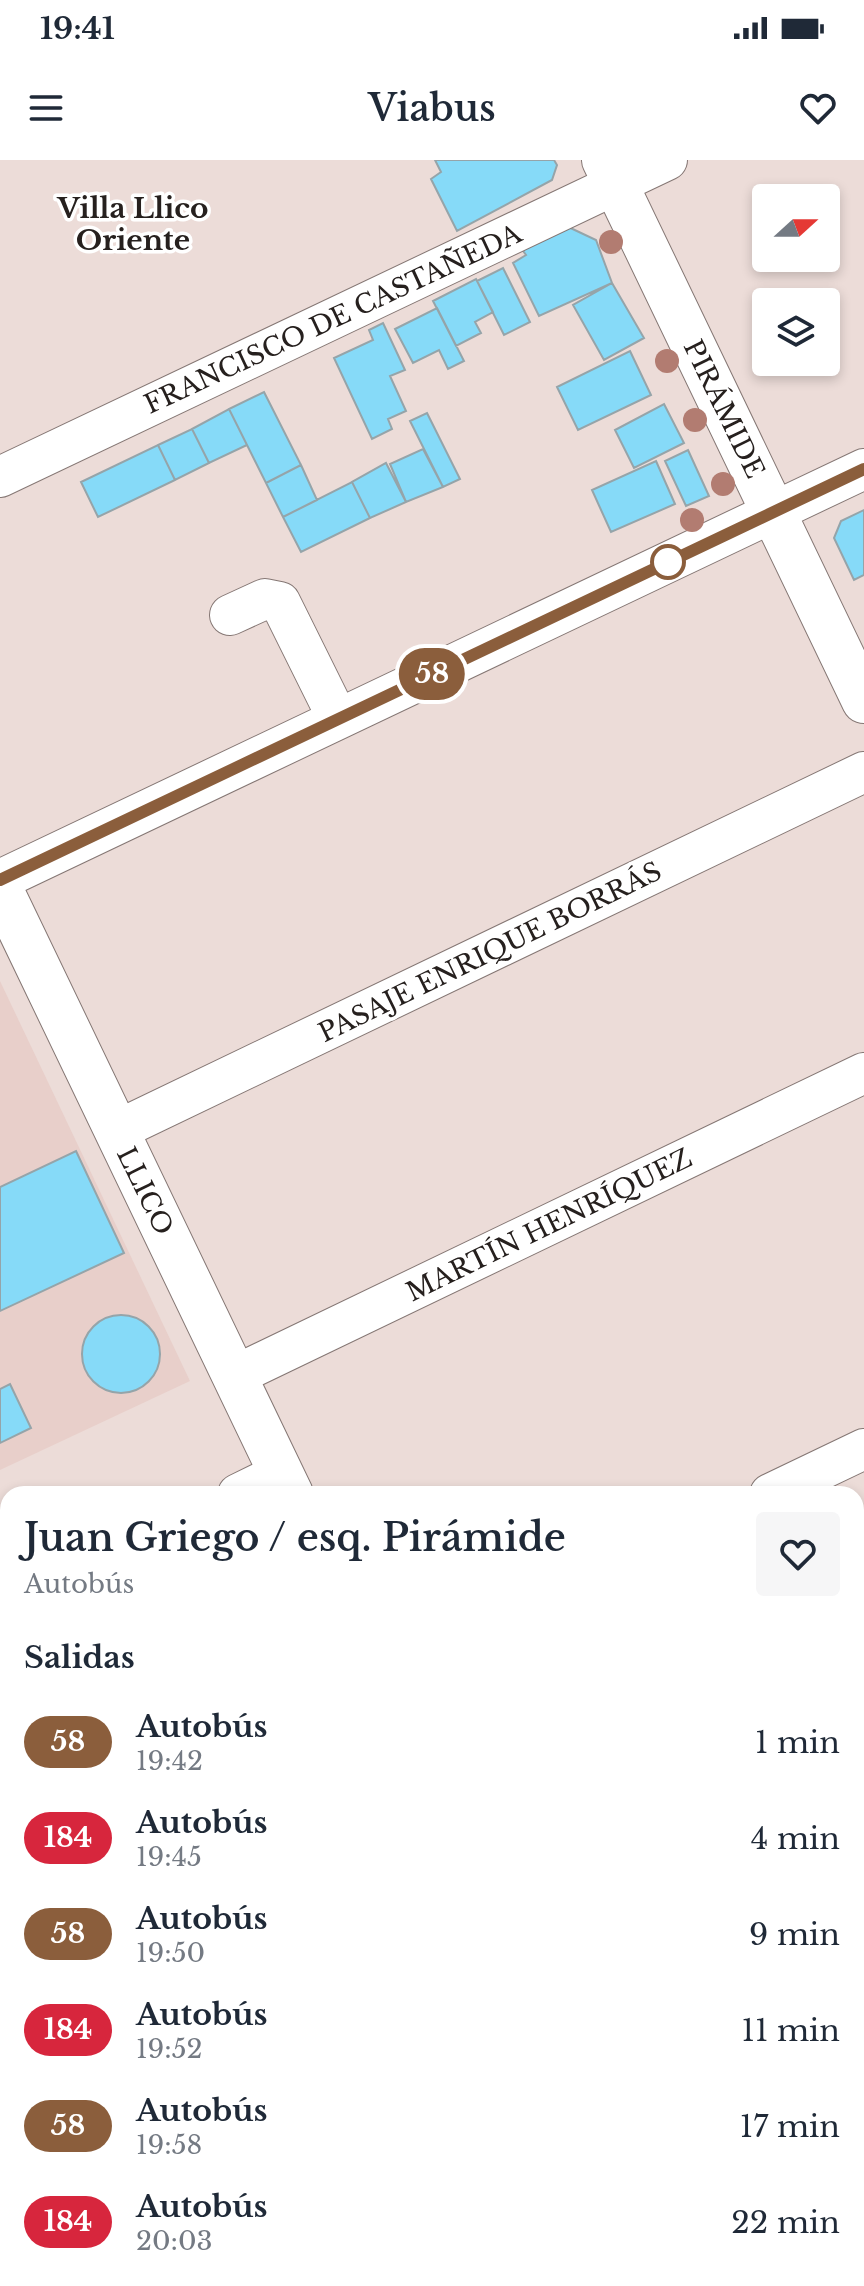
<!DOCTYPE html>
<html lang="es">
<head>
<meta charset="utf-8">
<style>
	:root { --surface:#fff; --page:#f6f6f7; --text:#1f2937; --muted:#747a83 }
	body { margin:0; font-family:"Libre Baskerville",serif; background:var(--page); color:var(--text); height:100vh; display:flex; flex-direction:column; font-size:30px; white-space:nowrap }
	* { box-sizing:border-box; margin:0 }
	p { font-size:26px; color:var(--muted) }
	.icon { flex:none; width:44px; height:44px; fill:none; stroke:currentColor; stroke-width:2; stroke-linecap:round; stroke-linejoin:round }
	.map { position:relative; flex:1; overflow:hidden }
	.side { position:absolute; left:0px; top:1326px; width:864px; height:800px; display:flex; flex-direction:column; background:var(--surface); border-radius:24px 24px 0 0; box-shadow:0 4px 12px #0003 }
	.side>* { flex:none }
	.badge { padding:0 16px; border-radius:26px; font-size:28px; line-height:52px }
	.needle { width:52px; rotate:69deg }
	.tools { position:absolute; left:752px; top:24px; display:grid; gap:16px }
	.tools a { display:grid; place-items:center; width:88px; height:88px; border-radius:8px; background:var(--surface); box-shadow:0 4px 12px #0003; font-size:40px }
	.map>.badge { position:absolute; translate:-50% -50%; box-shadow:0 0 0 4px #fff }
	h2 { padding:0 24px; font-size:30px; line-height:72px }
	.round { display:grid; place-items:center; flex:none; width:84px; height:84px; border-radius:8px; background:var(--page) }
	.headline { display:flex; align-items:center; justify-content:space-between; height:136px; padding:0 24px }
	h1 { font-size:38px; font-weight:600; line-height:60px }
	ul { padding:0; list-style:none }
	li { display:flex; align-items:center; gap:24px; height:96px; padding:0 24px }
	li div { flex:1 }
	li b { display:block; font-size:30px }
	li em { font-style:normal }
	li .badge { min-width:88px; font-weight:700; text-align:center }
	.status { display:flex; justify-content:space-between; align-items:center; height:56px; padding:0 40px; background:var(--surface); direction:ltr }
	.status svg { height:22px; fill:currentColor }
	header { display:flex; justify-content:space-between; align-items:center; height:104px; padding:0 24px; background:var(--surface); font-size:36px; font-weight:600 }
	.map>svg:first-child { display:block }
	.built { fill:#e8cfca }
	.grass { fill:url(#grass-dots) }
	.building { fill:#86daf8; stroke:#95a4a9; stroke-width:2 }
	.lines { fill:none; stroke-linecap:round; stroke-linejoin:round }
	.minor-casing { stroke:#857774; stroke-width:42 }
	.tertiary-casing { stroke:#857774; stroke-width:46 }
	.minor { stroke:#fff; stroke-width:40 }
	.tertiary { stroke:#fff; stroke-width:44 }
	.tree { fill:#b27c71 }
	.line-casing { stroke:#fff; stroke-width:18 }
	.line { stroke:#8b5e3c; stroke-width:12 }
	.stop-dot { fill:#fff; stroke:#8b5e3c; stroke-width:4 }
	.labels { text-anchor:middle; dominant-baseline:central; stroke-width:7; stroke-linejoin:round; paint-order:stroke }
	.street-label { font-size:26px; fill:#26201e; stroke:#fff }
	.neighbourhood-label { font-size:28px; font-weight:bold; fill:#26201e; stroke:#fff }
</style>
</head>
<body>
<div class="status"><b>19:41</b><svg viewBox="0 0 49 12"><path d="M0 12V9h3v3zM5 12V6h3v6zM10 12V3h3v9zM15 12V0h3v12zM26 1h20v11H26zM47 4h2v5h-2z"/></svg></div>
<header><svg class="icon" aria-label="menu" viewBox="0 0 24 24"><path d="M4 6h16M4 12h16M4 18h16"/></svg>Viabus<svg class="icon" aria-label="heart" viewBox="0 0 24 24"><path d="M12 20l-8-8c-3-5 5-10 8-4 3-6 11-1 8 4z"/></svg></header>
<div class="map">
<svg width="864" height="2126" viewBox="0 0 864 2126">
	<defs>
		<pattern id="grass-dots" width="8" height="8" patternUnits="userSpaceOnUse" patternTransform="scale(2)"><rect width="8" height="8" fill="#d9a89d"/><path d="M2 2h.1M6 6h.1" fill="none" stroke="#ba9087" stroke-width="1.8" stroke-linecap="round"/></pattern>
	</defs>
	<rect width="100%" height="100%" fill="#ecdcd8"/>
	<path class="built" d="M0 821 190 1221 0 1310Z"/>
	<path class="grass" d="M589 2118H650L634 2126H572Z"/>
	<path class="building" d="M435 0H554L557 5 552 20 457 71 431 19 441 12Z
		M562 64 596 80 612 123 539 156 513 103 526 95 518 84Z
		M503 108 530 162 504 175 477 121Z
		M476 119 493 152 475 162 481 173 456 186 433 141Z
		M612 123 644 178 604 200 573 145Z
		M437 148 464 201 448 209 439 190 413 203 395 169Z
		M383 163 405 210 390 216 406 251 388 259 392 269 372 279 334 198 373 180 369 170Z
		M630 191 651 235 578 270 557 227Z
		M264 232 301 305 266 323 229 249Z
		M664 244 684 283 634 308 615 270Z
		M229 249 247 285 209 303 192 269Z
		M427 253 460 319 443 327 410 261Z
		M192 269 209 303 175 320 158 285Z
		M158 285 175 320 98 357 81 322Z
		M423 289 443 327 406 342 390 304Z
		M688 290 709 336 686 346 665 301Z
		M656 301 675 344 611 372 592 330Z
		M386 303 406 342 370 358 352 322Z
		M301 305 317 340 283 357 266 323Z
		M352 322 370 358 301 392 283 357Z
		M864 350V415L854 420 834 378 841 361Z
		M76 991 124 1093 0 1151V1027Z
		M82 1194a39 39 0 1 1 78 0a39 39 0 1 1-78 0Z
		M10 1224 31 1268 0 1283V1229Z"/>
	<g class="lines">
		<defs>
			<path id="minor" d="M0 317 667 0
				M230 455 265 439 280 442 338 559
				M0 720 864 309
				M116 971 864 612
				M234 1216 864 913
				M238 1334 281 1313
				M770 1334 864 1289
				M0 1449 8 1445
				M856 1663 864 1659
				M0 1701 8 1697
				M0 1964 8 1960
				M856 1977 864 1974
				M856 2029 864 2025
				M168 2126 185 2118
				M549 2126 565 2118"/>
			<path id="tertiary" d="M604 0 864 541
				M0 728 291 1334
				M666 2118 670 2126"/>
		</defs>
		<use href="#minor" class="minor-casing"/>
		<use href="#tertiary" class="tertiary-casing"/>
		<use href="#minor" class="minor"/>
		<use href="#tertiary" class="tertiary"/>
	</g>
	<g class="tree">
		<circle cx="611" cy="82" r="12"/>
		<circle cx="667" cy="201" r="12"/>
		<circle cx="695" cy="260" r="12"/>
		<circle cx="723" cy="324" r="12"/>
		<circle cx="692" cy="360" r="12"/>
	</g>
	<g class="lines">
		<defs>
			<path id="line" d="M0 720 864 309"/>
		</defs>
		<use href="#line" class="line-casing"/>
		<use href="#line" class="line"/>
	</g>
	<circle class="stop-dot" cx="668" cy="402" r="16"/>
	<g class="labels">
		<g class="street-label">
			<text transform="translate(333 159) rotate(-25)">FRANCISCO DE CASTAÑEDA</text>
			<text transform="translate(724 249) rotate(64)">PIRÁMIDE</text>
			<text transform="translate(490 792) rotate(-26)">PASAJE ENRIQUE BORRÁS</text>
			<text transform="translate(145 1031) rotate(64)">LLICO</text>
			<text transform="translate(549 1065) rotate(-26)">MARTÍN HENRÍQUEZ</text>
		</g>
		<g class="neighbourhood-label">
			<text x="133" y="48">Villa Llico<tspan x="133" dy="32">Oriente</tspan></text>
		</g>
	</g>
</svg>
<div class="tools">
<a><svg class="needle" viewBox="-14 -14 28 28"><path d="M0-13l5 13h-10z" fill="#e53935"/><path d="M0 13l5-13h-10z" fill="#747a83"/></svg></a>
<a><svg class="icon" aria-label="layers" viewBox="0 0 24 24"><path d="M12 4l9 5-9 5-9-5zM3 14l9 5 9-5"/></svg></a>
</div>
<b class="badge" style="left:432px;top:514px;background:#8b5e3c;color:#fff">58</b>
<section class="side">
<div class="headline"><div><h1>Juan Griego / esq. Pirámide</h1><p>Autobús</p></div><a class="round"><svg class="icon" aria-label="heart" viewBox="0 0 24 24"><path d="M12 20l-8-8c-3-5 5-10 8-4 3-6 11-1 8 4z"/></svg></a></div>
<h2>Salidas</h2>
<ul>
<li><span class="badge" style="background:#8b5e3c;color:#fff">58</span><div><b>Autobús</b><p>19:42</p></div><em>1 min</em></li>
<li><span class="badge" style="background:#d7263d;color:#fff">184</span><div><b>Autobús</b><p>19:45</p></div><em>4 min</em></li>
<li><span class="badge" style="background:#8b5e3c;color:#fff">58</span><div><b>Autobús</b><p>19:50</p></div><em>9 min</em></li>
<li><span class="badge" style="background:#d7263d;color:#fff">184</span><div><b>Autobús</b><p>19:52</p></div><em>11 min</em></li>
<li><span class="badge" style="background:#8b5e3c;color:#fff">58</span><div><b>Autobús</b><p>19:58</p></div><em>17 min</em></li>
<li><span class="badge" style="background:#d7263d;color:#fff">184</span><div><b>Autobús</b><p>20:03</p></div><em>22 min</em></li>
</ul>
</section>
</div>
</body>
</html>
